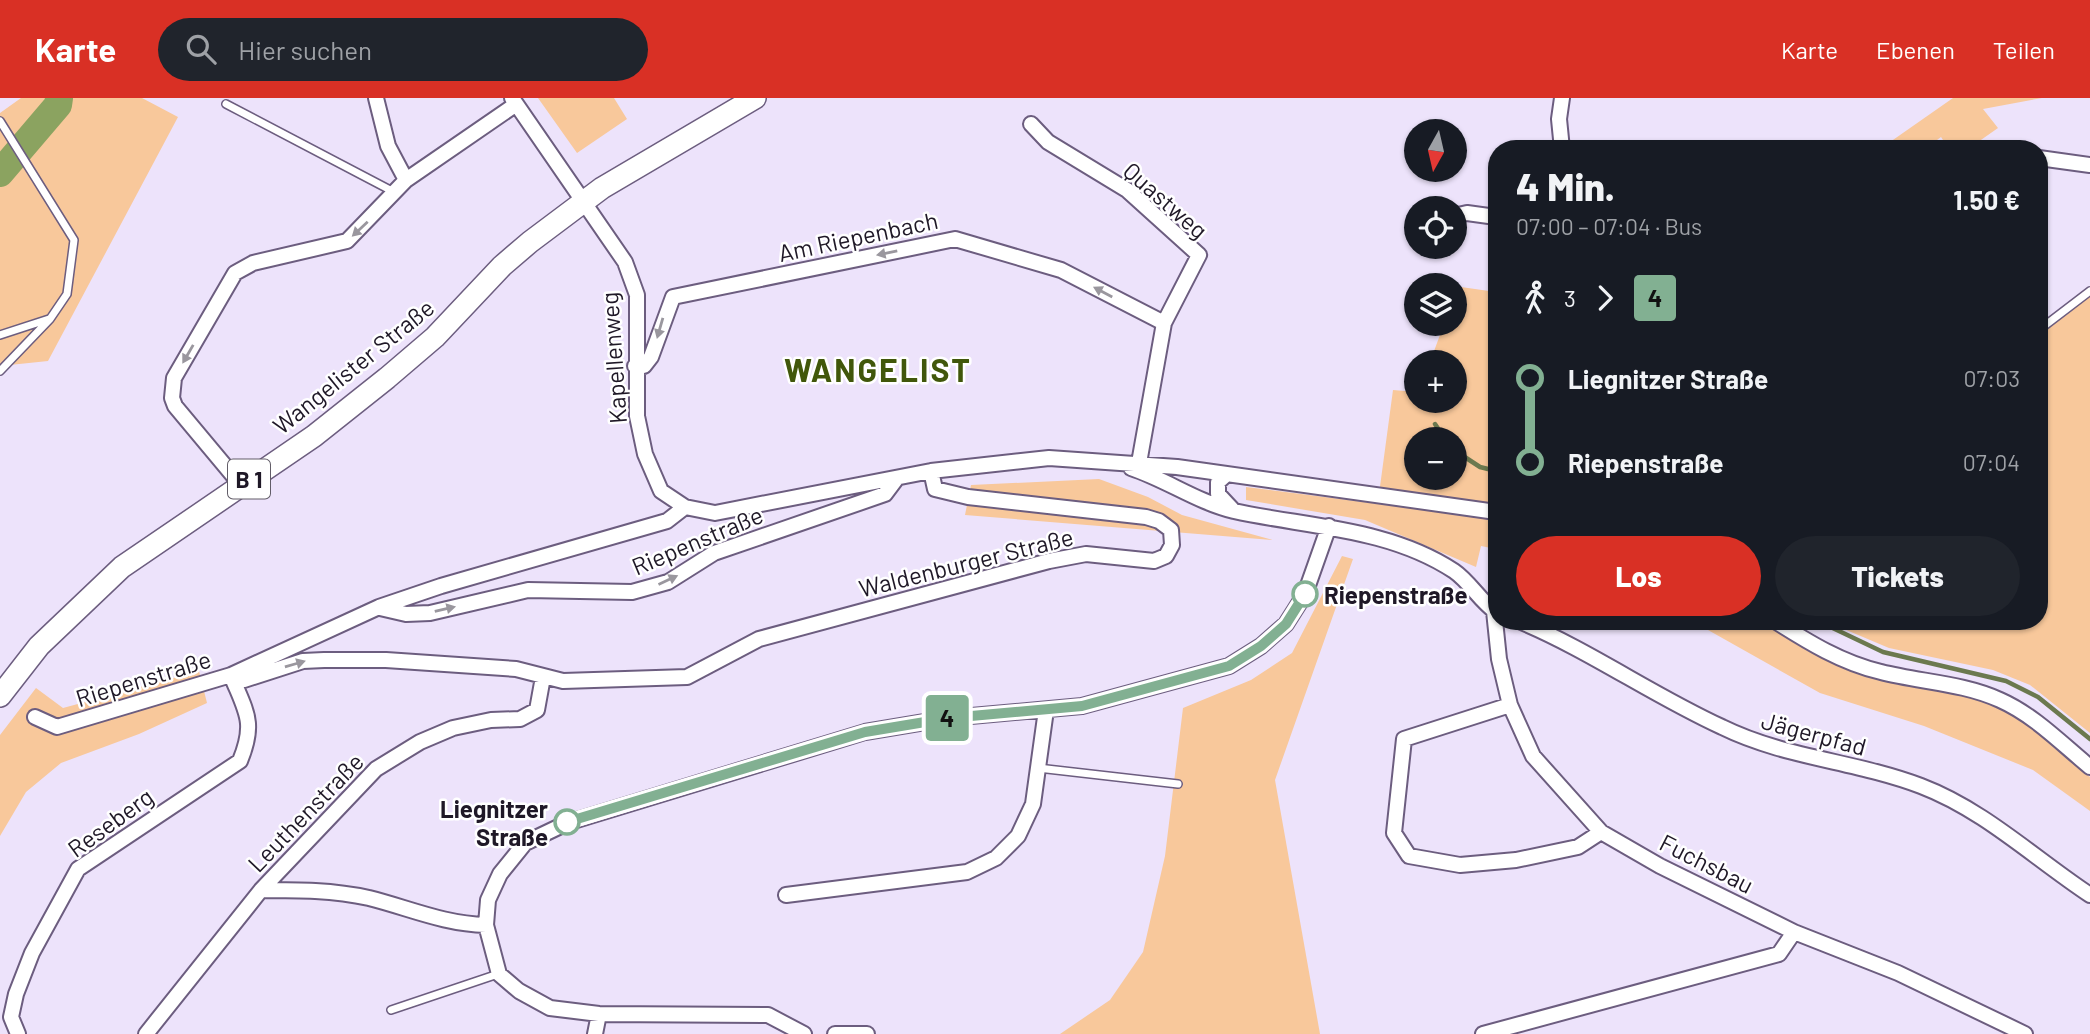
<!DOCTYPE html>
<html lang="de">
<head>
<meta charset="utf-8">
<style>
	:root { --surface:#171b24; --page:#20242c; --text:#f1f3f6; --muted:#9ea1a6; --accent:#d93025 }
	body { margin:0; font-family:Barlow,sans-serif; background:var(--page); color:var(--text); height:100vh; display:flex; flex-direction:column; font-size:26px; white-space:nowrap }
	* { box-sizing:border-box; margin:0 }
	p { font-size:23px; color:var(--muted) }
	.icon { flex:none; width:38px; height:38px; fill:none; stroke:currentColor; stroke-width:2; stroke-linecap:round; stroke-linejoin:round }
	.map { position:relative; flex:1; overflow:hidden }
	.side { position:absolute; left:1488px; top:42px; width:560px; height:490px; display:flex; flex-direction:column; background:var(--surface); border-radius:28px; box-shadow:0 2px 5px #0004 }
	.side>* { flex:none }
	.badge { padding:0 14px; border-radius:5px; font-size:24px; line-height:46px }
	.needle { width:46px; rotate:188deg }
	.controls { position:absolute; left:1404px; top:21px; display:grid; gap:14px }
	.controls a { display:grid; place-items:center; width:63px; height:63px; border-radius:50%; background:var(--surface); box-shadow:0 2px 5px #0004; font-size:35px }
	.map>.badge { position:absolute; translate:-50% -50%; box-shadow:0 0 0 4px #fff }
	.legs { display:flex; align-items:center; gap:10px; height:77px; padding:0 28px; font-size:23px }
	.legs p { margin-inline-start:auto }
	.overview { display:flex; align-items:center; justify-content:space-between; height:119px; padding:0 28px }
	h1 { font-size:38px; font-weight:800; line-height:52px }
	.primary-button { display:flex; gap:14px; margin-top:auto; padding:14px 28px }
	.primary-button a { flex:1; height:80px; border-radius:42px; background:var(--accent); color:#fff; font-size:28px; font-weight:800; line-height:80px; text-align:center }
	.primary-button a+a { background:var(--page); color:var(--text) }
	ul { padding:0 28px; list-style:none }
	li { display:flex; align-items:center; gap:24px; height:84px; font-size:26px }
	li i { display:grid; place-items:center; width:10px; height:100%; margin:0 9px; background:currentColor }
	li i::after { content:''; width:18px; height:18px; margin:-9px; border:5px solid; border-radius:50%; background:var(--surface) }
	li p { margin-inline-start:auto }
	li:first-child i { background:linear-gradient(#0000 50%,currentColor 0) }
	li:last-child i { background:linear-gradient(currentColor 50%,#0000 0) }
	header { display:flex; align-items:center; gap:42px; box-sizing:border-box; height:98px; padding:0 35px; background:var(--accent); color:#fff }
	header strong { font-size:33px }
	nav { display:flex; gap:38px; margin-inline-start:auto; font-size:24px }
	.search { width:490px; height:63px; background:var(--page); display:flex; align-items:center; gap:18px; box-sizing:border-box; padding:0 24px; border-radius:38px; color:var(--muted); font-size:26px }
	.map>svg:first-child { display:block }
	.green { fill:#f8c89b; fill-rule:evenodd }
	.lines { fill:none; stroke-linecap:round; stroke-linejoin:round }
	.stream { stroke:#6b794f; stroke-width:4.5 }
	.river { stroke:#8ba360; stroke-width:28 }
	.service-casing { stroke:#6c5d7f; stroke-width:10 }
	.minor-casing { stroke:#6c5d7f; stroke-width:18 }
	.primary-casing { stroke:#6c5d7f; stroke-width:24 }
	.service { stroke:#fff; stroke-width:7 }
	.minor { stroke:#fff; stroke-width:14 }
	.primary { stroke:#fff; stroke-width:21 }
	.oneway { fill:#9a979e }
	.line-1-casing { stroke:#fff; stroke-width:16 }
	.line-1 { stroke:#82b092; stroke-width:10 }
	.stop-1-dot { fill:#fff; stroke:#82b092; stroke-width:3.5 }
	.labels { text-anchor:middle; dominant-baseline:central; stroke-width:5; stroke-linejoin:round; paint-order:stroke }
	.shield { fill:#fff; stroke:#625d68; stroke-width:2 }
	.shield-label { font-size:23px; font-weight:bold; fill:#1f1827 }
	.street-label { font-size:24px; fill:#1f1827; stroke:#fff }
	.stop-label { font-size:24px; font-weight:bold; fill:#1f1827; stroke:#fff; text-anchor:start }
	.district-label { font-size:32px; font-weight:bold; letter-spacing:2px; fill:#41570b; stroke:#fff }
</style>
</head>
<body>
<header>
<strong>Karte</strong>
<div class="search"><svg class="icon" aria-label="search" viewBox="0 0 24 24"><circle cx="10" cy="10" r="6"/><path d="M15 15l6 6"/></svg>Hier suchen</div>
<nav><a>Karte</a><a>Ebenen</a><a>Teilen</a></nav>
</header>
<div class="map">
<svg width="2090" height="936" viewBox="0 0 2090 936">
	<rect width="100%" height="100%" fill="#ede3fb"/>
	<path class="green" d="M21 0H142L178 19 48 263 0 268V15Z
		M538 0H614L627 21 577 55Z
		M1953 0H2042L1983 11 1998 30 1968 51H1949L1941 39 1925 51H1880Z
		M1454 188 1496 194V414L1379 396 1393 292 1416 294V303H1454V264H1430L1444 226H1454ZM1416 341H1454V380H1416Z
		M2090 193V635L2030 587 1993 572 1889 550 1825 523H2039V232Z
		M1099 381 1148 399 1182 417 1273 442 965 417 971 387Z
		M1246 389 1496 421V451L1481 448 1476 469 1365 422 1246 402Z
		M1342 458 1353 461 1275 682 1320 936H1060L1110 902 1143 854 1165 758 1183 610 1251 582 1292 555Z
		M1692 523H1760L1806 552 1847 571 1990 604 2022 621 2090 679V713L2033 672 1924 628 1820 595Z
		M199 573 207 605 139 636 61 665 26 694 0 738V637L36 590 63 610Z"/>
	<g class="lines">
		<path class="stream" d="M1435 326 1445 341
			M1454 352 1480 369 1496 373
			M1818 523 1883 554 2006 583 2038 599 2090 641"/>
		<path class="river" d="M0 75 58 7 59 0"/>
		<defs>
			<path id="service" d="M226 6 394 94
				M0 23 74 142 67 196 50 221 0 273
				M2039 232 2090 193
				M0 237 49 221
				M1038 670 1178 686
				M391 912 498 876"/>
			<path id="minor" d="M376 0 388 48 406 82
				M512 0 625 164 637 197V318L645 356 661 393 685 409 715 415 931 373 1049 360 1177 369 1496 414
				M1562 0 1559 21 1562 51
				M1031 26 1048 44 1127 92 1199 157 1164 225 1139 365
				M2039 60 2090 67
				M1454 118 1467 115 1496 119
				M635 268H644L651 259 673 199 955 141 1061 172 1164 225
				M1131 370C1167 382 1197 404 1234 413 1307 429 1389 430 1454 473 1470 484 1480 503 1496 514
				M1227 376 1218 384V396L1232 411
				M241 387 175 308 172 300 174 280 235 175 253 165 347 143 406 82 515 7
				M380 510 406 516 430 515 528 492 632 494 668 484 714 455 885 396 897 380
				M1494 513 1499 561 1510 607 1533 658 1601 734 1660 768 1794 834 1898 875 2025 936
				M1519 523C1589 552 1652 597 1722 629 1785 660 1855 663 1921 688 1984 712 2034 760 2090 797
				M1775 523C1808 544 1842 565 1881 574 1920 584 1963 585 2000 602 2034 617 2062 646 2090 669
				M231 577 244 582 303 563 324 562H386L516 571 563 583 687 579 759 541 1049 463 1086 456 1154 463 1166 458 1172 447 1171 432 1159 423 1146 419 968 399 935 391 931 373
				M1510 607 1404 641 1394 735 1409 758 1460 767 1516 762 1578 749 1601 734
				M35 619 57 629 231 577 379 509 441 488 667 423 685 409
				M261 792C298 792 333 792 369 800 409 810 444 826 486 827
				M786 797 967 774 996 760 1018 738 1033 706 1046 612
				M18 936 11 919 16 896 32 855 78 771 240 663C256 624 246 614 231 577
				M146 936 261 792 376 671 420 644 453 630 491 622 520 621 537 612 543 579
				M595 936 599 916
				M804 936 768 917 599 916 550 910 519 893 499 876 486 827 488 802 500 776 525 745 567 725 865 634 949 620 1082 608 1229 568 1261 548 1286 526 1305 496 1329 428
				M835 936H867
				M1483 936 1779 856 1794 834"/>
			<path id="primary" d="M0 598 39 548 122 469 314 338 387 280 435 239 502 168 530 144 602 90 755 0"/>
		</defs>
		<use href="#service" class="service-casing"/>
		<use href="#minor" class="minor-casing"/>
		<use href="#primary" class="primary-casing"/>
		<use href="#service" class="service"/>
		<use href="#minor" class="minor"/>
		<use href="#primary" class="primary"/>
	</g>
	<defs><path id="oneway-solid" d="M-6-.8H1V-3.2L6.5 0L1 3.2V.8H-6Z" transform="scale(1.75)"/></defs>
	<g class="oneway">
		<use href="#oneway-solid" transform="translate(360 131) rotate(137)"/>
		<use href="#oneway-solid" transform="translate(887 155) rotate(168)"/>
		<use href="#oneway-solid" transform="translate(1103 194) rotate(-152)"/>
		<use href="#oneway-solid" transform="translate(660 230) rotate(106)"/>
		<use href="#oneway-solid" transform="translate(188 256) rotate(120)"/>
		<use href="#oneway-solid" transform="translate(668 482) rotate(-25)"/>
		<use href="#oneway-solid" transform="translate(445 511) rotate(-13)"/>
		<use href="#oneway-solid" transform="translate(295 566) rotate(-16)"/>
	</g>
	<g class="lines">
		<defs>
			<path id="line-1" d="M567 724 865 634 949 620 1082 608 1229 568 1261 548 1286 526 1305 496"/>
		</defs>
		<use href="#line-1" class="line-1-casing"/>
		<use href="#line-1" class="line-1"/>
	</g>
	<g class="stop-1-dot">
		<circle cx="1305" cy="496" r="12"/>
		<circle cx="567" cy="724" r="12"/>
	</g>
	<g class="labels">
		<rect class="shield" x="228" y="361.5" width="42" height="39" rx="5"/>
		<g class="shield-label">
			<text x="249" y="381">B 1</text>
		</g>
		<g class="street-label">
			<text transform="translate(1166 102) rotate(41)">Quastweg</text>
			<text transform="translate(858 138) rotate(-12)">Am Riepenbach</text>
			<text transform="translate(613 260) rotate(-94)">Kapellenweg</text>
			<text transform="translate(353 268) rotate(-39)">Wangelister Straße</text>
			<text transform="translate(697 442) rotate(-23)">Riepenstraße</text>
			<text transform="translate(966 464) rotate(-14)">Waldenburger Straße</text>
			<text transform="translate(143 580) rotate(-17)">Riepenstraße</text>
			<text transform="translate(1814 635) rotate(15)">Jägerpfad</text>
			<text transform="translate(305 714) rotate(-46)">Leuthenstraße</text>
			<text transform="translate(110 724) rotate(-36)">Reseberg</text>
			<text transform="translate(1707 765) rotate(27)">Fuchsbau</text>
		</g>
		<g class="stop-label">
			<text x="1324" y="496">Riepenstraße</text>
			<text x="548" y="710" text-anchor="end">Liegnitzer<tspan x="548" dy="28">Straße</tspan></text>
		</g>
		<g class="district-label">
			<text x="878" y="271">WANGELIST</text>
		</g>
	</g>
</svg>
<div class="controls">
<a><svg class="needle" viewBox="-14 -14 28 28"><path d="M0-13l5 13h-10z" fill="#e53935"/><path d="M0 13l5-13h-10z" fill="#9ea1a6"/></svg></a>
<a><svg class="icon" aria-label="locate" viewBox="0 0 24 24"><circle cx="12" cy="12" r="6"/><path d="M12 2v4M12 18v4M2 12h4M18 12h4"/></svg></a>
<a><svg class="icon" aria-label="layers" viewBox="0 0 24 24"><path d="M12 4l9 5-9 5-9-5zM3 14l9 5 9-5"/></svg></a>
<a>+</a>
<a>−</a>
</div>
<b class="badge" style="left:947px;top:620px;background:#82b092;color:#111">4</b>
<section class="side">
<div class="overview"><div><h1>4 Min.</h1><p>07:00 – 07:04 · Bus</p></div><b>1.50 €</b></div>
<div class="legs"><svg class="icon" aria-label="walk" viewBox="0 0 24 24"><circle cx="13" cy="4" r="2"/><path d="M13 8l-2 6 4 7M11 14l-3 7M7 12l3-4h3l4 4"/></svg>3<svg class="icon" aria-label="forward" viewBox="0 0 24 24"><path d="M9 5l7 7-7 7"/></svg><b class="badge" style="background:#82b092;color:#111">4</b></div>
<ul>
<li><i style="color:#82b092"></i><b>Liegnitzer Straße</b><p>07:03</p></li>
<li><i style="color:#82b092"></i><b>Riepenstraße</b><p>07:04</p></li>
</ul>
<div class="primary-button"><a>Los</a><a>Tickets</a></div>
</section>
</div>
</body>
</html>
